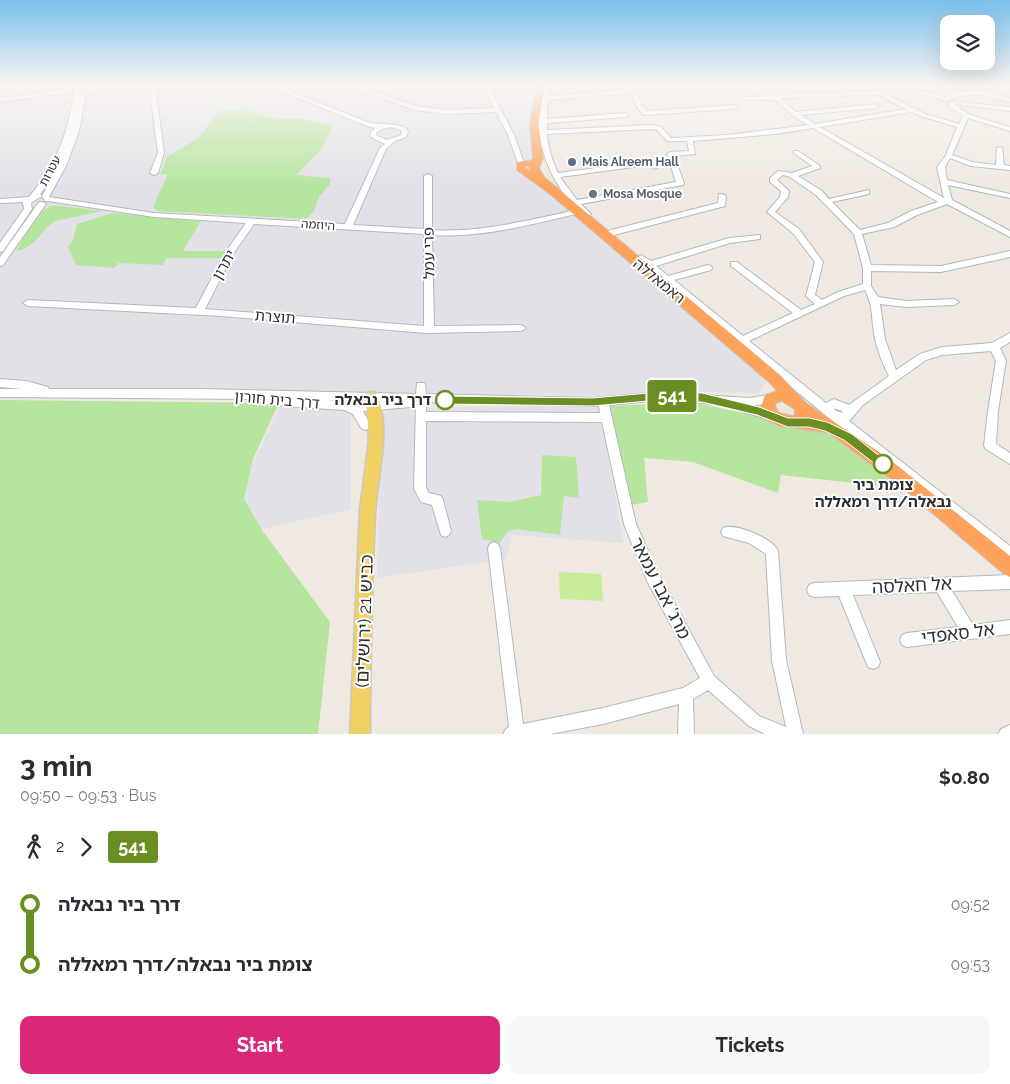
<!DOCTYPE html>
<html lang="en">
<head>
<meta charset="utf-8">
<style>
	:root { --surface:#fff; --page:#f7f7f7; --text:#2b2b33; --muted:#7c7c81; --accent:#db2777 }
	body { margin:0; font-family:Raleway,"Noto Sans Hebrew",sans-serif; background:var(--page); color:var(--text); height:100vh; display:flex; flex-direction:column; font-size:19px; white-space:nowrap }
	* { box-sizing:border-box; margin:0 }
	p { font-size:16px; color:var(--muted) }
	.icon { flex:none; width:28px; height:28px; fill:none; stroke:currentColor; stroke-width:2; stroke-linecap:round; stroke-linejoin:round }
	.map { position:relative; height:734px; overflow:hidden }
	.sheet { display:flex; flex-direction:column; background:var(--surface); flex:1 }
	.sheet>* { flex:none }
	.badge { padding:0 10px; border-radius:4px; font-size:18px; line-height:32px }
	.fabs { position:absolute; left:940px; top:15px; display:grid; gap:10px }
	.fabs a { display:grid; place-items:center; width:55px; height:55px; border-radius:10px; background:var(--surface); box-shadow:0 5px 20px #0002; font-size:25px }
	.map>.badge { position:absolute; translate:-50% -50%; box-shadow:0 0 0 2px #fff }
	.legs { display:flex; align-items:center; gap:8px; height:55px; padding:0 20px; font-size:16px }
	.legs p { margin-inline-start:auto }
	.summary { display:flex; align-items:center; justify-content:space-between; height:85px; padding:0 20px }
	h1 { font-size:28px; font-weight:700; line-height:38px }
	.primary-button { display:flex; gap:10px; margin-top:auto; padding:10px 20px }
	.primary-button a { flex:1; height:58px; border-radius:10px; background:var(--accent); color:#fff; font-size:20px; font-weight:700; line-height:58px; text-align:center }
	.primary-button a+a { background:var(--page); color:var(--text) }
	ul { padding:0 20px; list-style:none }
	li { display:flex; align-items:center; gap:18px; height:60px; font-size:19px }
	li i { display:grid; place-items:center; width:8px; height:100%; margin:0 6px; background:currentColor }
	li i::after { content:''; width:12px; height:12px; margin:-6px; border:4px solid; border-radius:50%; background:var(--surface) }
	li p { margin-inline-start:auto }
	li:first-child i { background:linear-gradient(#0000 50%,currentColor 0) }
	li:last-child i { background:linear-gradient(currentColor 50%,#0000 0) }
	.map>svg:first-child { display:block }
	.industrial { fill:#e3e1e8 }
	.green { fill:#b6e59e }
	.pitch { fill:#c9ec9a }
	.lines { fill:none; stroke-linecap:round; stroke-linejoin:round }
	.minor-casing { stroke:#b4b7c1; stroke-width:2 }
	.major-casing { stroke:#c9c9c9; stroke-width:3 }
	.highway-casing { stroke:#c9c9c9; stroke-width:2 }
	.minor { fill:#fff; fill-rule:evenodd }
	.major { fill:#f2d163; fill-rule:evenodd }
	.highway { fill:#ffa35c; fill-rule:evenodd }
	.line-1 { fill:#6b8e23; stroke:#fff }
	.service-dot { fill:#5c6f8a; stroke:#fff; stroke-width:2 }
	.worship-dot { fill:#6b7280; stroke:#fff; stroke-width:2 }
	.stop-1-dot { fill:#fff; stroke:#6b8e23; stroke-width:2.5 }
	.labels { text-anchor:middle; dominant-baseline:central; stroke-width:4; stroke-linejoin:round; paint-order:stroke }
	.far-service-label { font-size:12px; font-weight:bold; fill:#4e5e75; stroke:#fff; text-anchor:start }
	.far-street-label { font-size:12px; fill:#2e2e2e; stroke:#fff }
	.far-worship-label { font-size:12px; font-weight:bold; fill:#5b616d; stroke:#fff; text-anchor:start }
	.street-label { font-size:15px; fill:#2e2e2e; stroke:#fff }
	.stop-label { font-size:15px; font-weight:bold; fill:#2e2e2e; stroke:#fff; text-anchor:end }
	.near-street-label { font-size:18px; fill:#2e2e2e; stroke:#fff }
</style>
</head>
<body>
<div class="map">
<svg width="1010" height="734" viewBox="0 0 1010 734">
	<rect width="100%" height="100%" fill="#efe9e1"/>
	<path class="industrial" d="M0 84H539L533 154 525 173 750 361 766 382 759 393 659 391 598 396 0 387Z
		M280 406 338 408 351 416V509L253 531 241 487Z
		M507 406 600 407 623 543 512 535 506 559 377 578 381 421 386 412 390 409Z"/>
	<path class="green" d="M249 109 270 118 301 119 333 126 320 151 296 175 330 178V184L319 197 314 211 306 219 157 211 153 207 168 174 160 175 167 157 198 138 221 110Z
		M50 206H62L102 211 56 221C39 230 38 247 16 251L36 216Z
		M113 213 201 221 183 251H225L222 258H166L163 265 118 263 114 268 76 265 68 247 73 240 77 224Z
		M0 400 279 403 253 459 244 499 262 530 330 622 318 734H0Z
		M675 403 701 404 818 429 836 436 900 488 781 475 778 493 693 462 644 458 648 502 631 505 610 406Z
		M542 455 576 457 579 498 564 496 560 535 516 529 507 532 500 543 482 539 477 500 510 502 541 495Z"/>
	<path class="pitch" d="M559 572 601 574 603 601 560 599Z"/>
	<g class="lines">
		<defs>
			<path id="minor" d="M14 84H33L0 90V86Z
				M66 84H72L69 91 64 93 0 102V98L61 90 64 89Z
				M75 84H81L80 90 82 84H88L87 89 117 84H135L86 93 79 131 66 166 49 197 154 213 345 224 380 148 385 144 371 137 370 133 375 128 367 126 263 84H272L370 123C383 125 396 122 407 129L408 132 406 137 395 141 386 149 353 225 424 229V176L428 174 432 176V230C481 233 529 220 576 210L580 212 576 214C529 225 481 238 432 235L434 326 521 325 526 328 521 331 426 333 221 316 28 306 23 303 28 300 196 308 225 253 246 223 154 217 48 201H45L42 196 52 178 40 194 42 196 31 203 32 209 3 251 0 252V243L24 209 23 202 0 203V199L29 197C59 161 69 130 75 84ZM391 127 401 130V135L387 140 377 136 376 133 382 129ZM254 224 424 234V326L205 309 233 254Z
				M149 84H155L164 153 158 173 154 175 150 173 158 153Z
				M343 84H353L415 106 447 110 494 108 482 84H488L514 135 524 163 521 165 518 163 508 135 496 112 447 114 414 110Z
				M545 84H551L549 96 631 89 629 84H635L636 89 690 84H719L637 92 641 104 646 111 736 105 739 107 736 109 644 115 642 114 635 104 632 93 548 100 547 119 626 113 629 115 626 117 547 123V130L652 125 661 127 671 138 727 135 808 125 792 115 776 100H742V98L744 97H761L749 84H756L766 94 773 95 774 96 787 93 780 84H786L794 94 880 91 925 114 959 124 963 116 949 107V101L1010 107V111L954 104 968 114 1010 127V131L968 118 952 155 972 162 996 165 997 148 1002 147 1004 165 1010 166V170L971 166 950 158 945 167 947 180 1010 194V198L948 185 952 200 1010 231V237L947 204 917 215 894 227 862 234 871 265 941 266 1010 251V257L941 272 871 271V286L878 297 906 301 954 299 959 302 954 305 906 307 880 304 885 339 896 370 920 354 942 347 992 343 1010 333V342L1000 348 1006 361 998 411 996 444 1010 453V464L986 449 984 446 988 411 996 361 991 351 942 355 926 360 863 405 849 421 1010 546V560L1005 558 828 417 645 267 637 258 641 255 651 261 729 238 760 235V239L730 243 656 266 668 276 708 265 711 266 712 268 711 270 674 280 743 336 793 313 731 266V262H737L801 310 815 304 806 296 815 262 793 233 767 212 780 197 781 191 770 182V178L778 171 792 173 812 166 794 153V151H798L820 166V168L798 176 822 191 829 199 869 190V194L832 202 860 230 888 223 911 211 938 202 813 128 775 134 693 141 695 154 674 156 684 183 683 185 581 204 591 214 587 216C578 213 571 203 565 195 549 174 539 147 539 121 539 110 543 96 545 84ZM879 95 906 109 815 124 801 115 876 108 879 106 876 104 796 112 781 98ZM912 112 921 116 957 127 946 155 937 167 944 198 820 127ZM652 129 657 130 667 141H687L689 151 670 152 667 154 676 182 577 200 560 177 648 165 654 169 658 167 649 161 558 173C552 160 548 147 547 134ZM783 175 790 177 816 195 854 234 863 268V284L838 292 822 300 815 295 823 262 799 229 775 212 788 197 789 191 777 180ZM865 290C874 307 871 321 875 339 878 351 883 365 889 376L849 405 834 399 826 403 749 341 844 296ZM834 408 842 411 843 413 836 411Z
				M884 84H896L946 97 959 92 977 90 1010 98V102L977 94 960 96 946 101Z
				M719 194H722L726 196 725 206 610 236 606 233 607 231 718 203Z
				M39 202H42L46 204 3 265 0 266V257Z
				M0 379 26 381 48 387 49 389H200L416 394 417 383H425L426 394 592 398 660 392 748 398 770 395 774 396 775 399 774 402 752 406 780 415 781 418 780 421 776 422 733 408 732 405 660 400 609 405 636 524 657 571 714 676 759 716 786 727 772 660 766 554 749 543 723 536 721 532 723 528C735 523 773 538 778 551L786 660 803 734H765L749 726 708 690 693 699 694 734H678L679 704 603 724 550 734H503L506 729 509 727 488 548 490 544 494 542 498 544 500 548 523 724 603 708 683 688 700 678 647 581 624 524 602 422 426 421V488L429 493 441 496 443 500 451 531 449 535 445 537 441 535 432 505 421 502 414 489 416 404 411 407 363 411 370 425 369 428 365 430 361 428 353 414 344 410 270 405 266 404 265 401 266 399 0 397V389H22L0 387ZM325 400 380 401 366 403ZM426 402 599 406 600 413 426 412Z
				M1010 575V589L952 591 973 625 1010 620V634L907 647 902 645 900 640 902 635 907 633 958 627 937 592 853 595 880 662 878 667 873 669 868 667 839 596 814 597 809 595 807 590 809 585 814 583Z
				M1010 725V734H998L1001 729Z"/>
			<path id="major" d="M371 392 376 393C392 426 377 478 375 514 372 587 370 661 370 734H350L360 510 369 439 367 410 364 397 366 393Z"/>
			<path id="highway" d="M537 84H545L538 125 543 158 539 168 544 177 780 375 806 403 888 458 1010 556V577L1004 574 903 488 829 433 779 426 769 421 761 407 765 395 777 391 770 383 550 194 517 170V162L532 160 533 158 530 125ZM525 166H529L530 171 525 167ZM782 401 794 409 795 414 793 416 779 413 775 406 776 403Z"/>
		</defs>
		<use href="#minor" class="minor-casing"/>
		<use href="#major" class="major-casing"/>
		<use href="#highway" class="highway-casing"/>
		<use href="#minor" class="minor"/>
		<use href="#major" class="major"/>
		<use href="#highway" class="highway"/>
	</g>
	<linearGradient id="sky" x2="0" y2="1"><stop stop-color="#7abfeb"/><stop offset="0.45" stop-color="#f8f5f2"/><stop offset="1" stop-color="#f8f5f2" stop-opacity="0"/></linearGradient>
	<rect width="1010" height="187" fill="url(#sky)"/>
	<path class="line-1" d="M660 392 702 393 759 407 788 418H809L827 422 852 434 889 464 887 467H879L844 440 825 431 809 427H788L757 415 702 402 660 400 592 406 445 404 440 400 445 396 592 398Z"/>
	<circle class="service-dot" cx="572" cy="162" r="5"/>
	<circle class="worship-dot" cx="593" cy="194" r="5"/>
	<g class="stop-1-dot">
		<circle cx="445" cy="400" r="9"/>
		<circle cx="883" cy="464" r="9"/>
	</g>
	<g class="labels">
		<g class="far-service-label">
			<text x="582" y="162">Mais Alreem Hall</text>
		</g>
		<g class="far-street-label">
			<text transform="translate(50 171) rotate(-62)">עטרות</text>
			<text transform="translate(318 225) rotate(4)">היוזמה</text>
		</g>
		<g class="far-worship-label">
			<text x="603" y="194">Mosa Mosque</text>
		</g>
		<g class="street-label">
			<text transform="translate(429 253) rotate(-91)">פרי עמל</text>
			<text transform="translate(224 265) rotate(-60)">יתרון</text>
			<text transform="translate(659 281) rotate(39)">ראמאללה</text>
			<text transform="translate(275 317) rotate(5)">תוצרת</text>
			<text transform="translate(277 400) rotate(5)">דרך בית חורון</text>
		</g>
		<g class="stop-label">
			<text x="431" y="400">דרך ביר נבאלה</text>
			<text x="883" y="485" text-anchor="middle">צומת ביר<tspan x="883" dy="17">נבאלה/דרך רמאללה</tspan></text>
		</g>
		<g class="near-street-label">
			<text transform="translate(912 585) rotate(-3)">אל חאלסה</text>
			<text transform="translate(661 588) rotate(63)">מרג' אבו עמאר</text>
			<text transform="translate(364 621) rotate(-88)">כביש 21 (ירושלים)</text>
			<text transform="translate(958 633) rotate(-7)">אל סאפדי</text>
		</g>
	</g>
</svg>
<div class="fabs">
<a><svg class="icon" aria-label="layers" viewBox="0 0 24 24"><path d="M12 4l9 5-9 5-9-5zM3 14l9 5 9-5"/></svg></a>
</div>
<b class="badge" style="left:672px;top:396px;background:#6b8e23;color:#fff">541</b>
</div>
<section class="sheet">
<div class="summary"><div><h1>3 min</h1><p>09:50 – 09:53 · Bus</p></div><b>$0.80</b></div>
<div class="legs"><svg class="icon" aria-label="walk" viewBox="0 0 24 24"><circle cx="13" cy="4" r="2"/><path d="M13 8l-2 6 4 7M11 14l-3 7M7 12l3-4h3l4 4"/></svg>2<svg class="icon" aria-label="forward" viewBox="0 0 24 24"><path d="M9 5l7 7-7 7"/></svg><b class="badge" style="background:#6b8e23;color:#fff">541</b></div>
<ul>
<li><i style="color:#6b8e23"></i><b>דרך ביר נבאלה</b><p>09:52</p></li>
<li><i style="color:#6b8e23"></i><b>צומת ביר נבאלה/דרך רמאללה</b><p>09:53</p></li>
</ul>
<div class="primary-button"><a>Start</a><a>Tickets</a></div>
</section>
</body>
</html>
